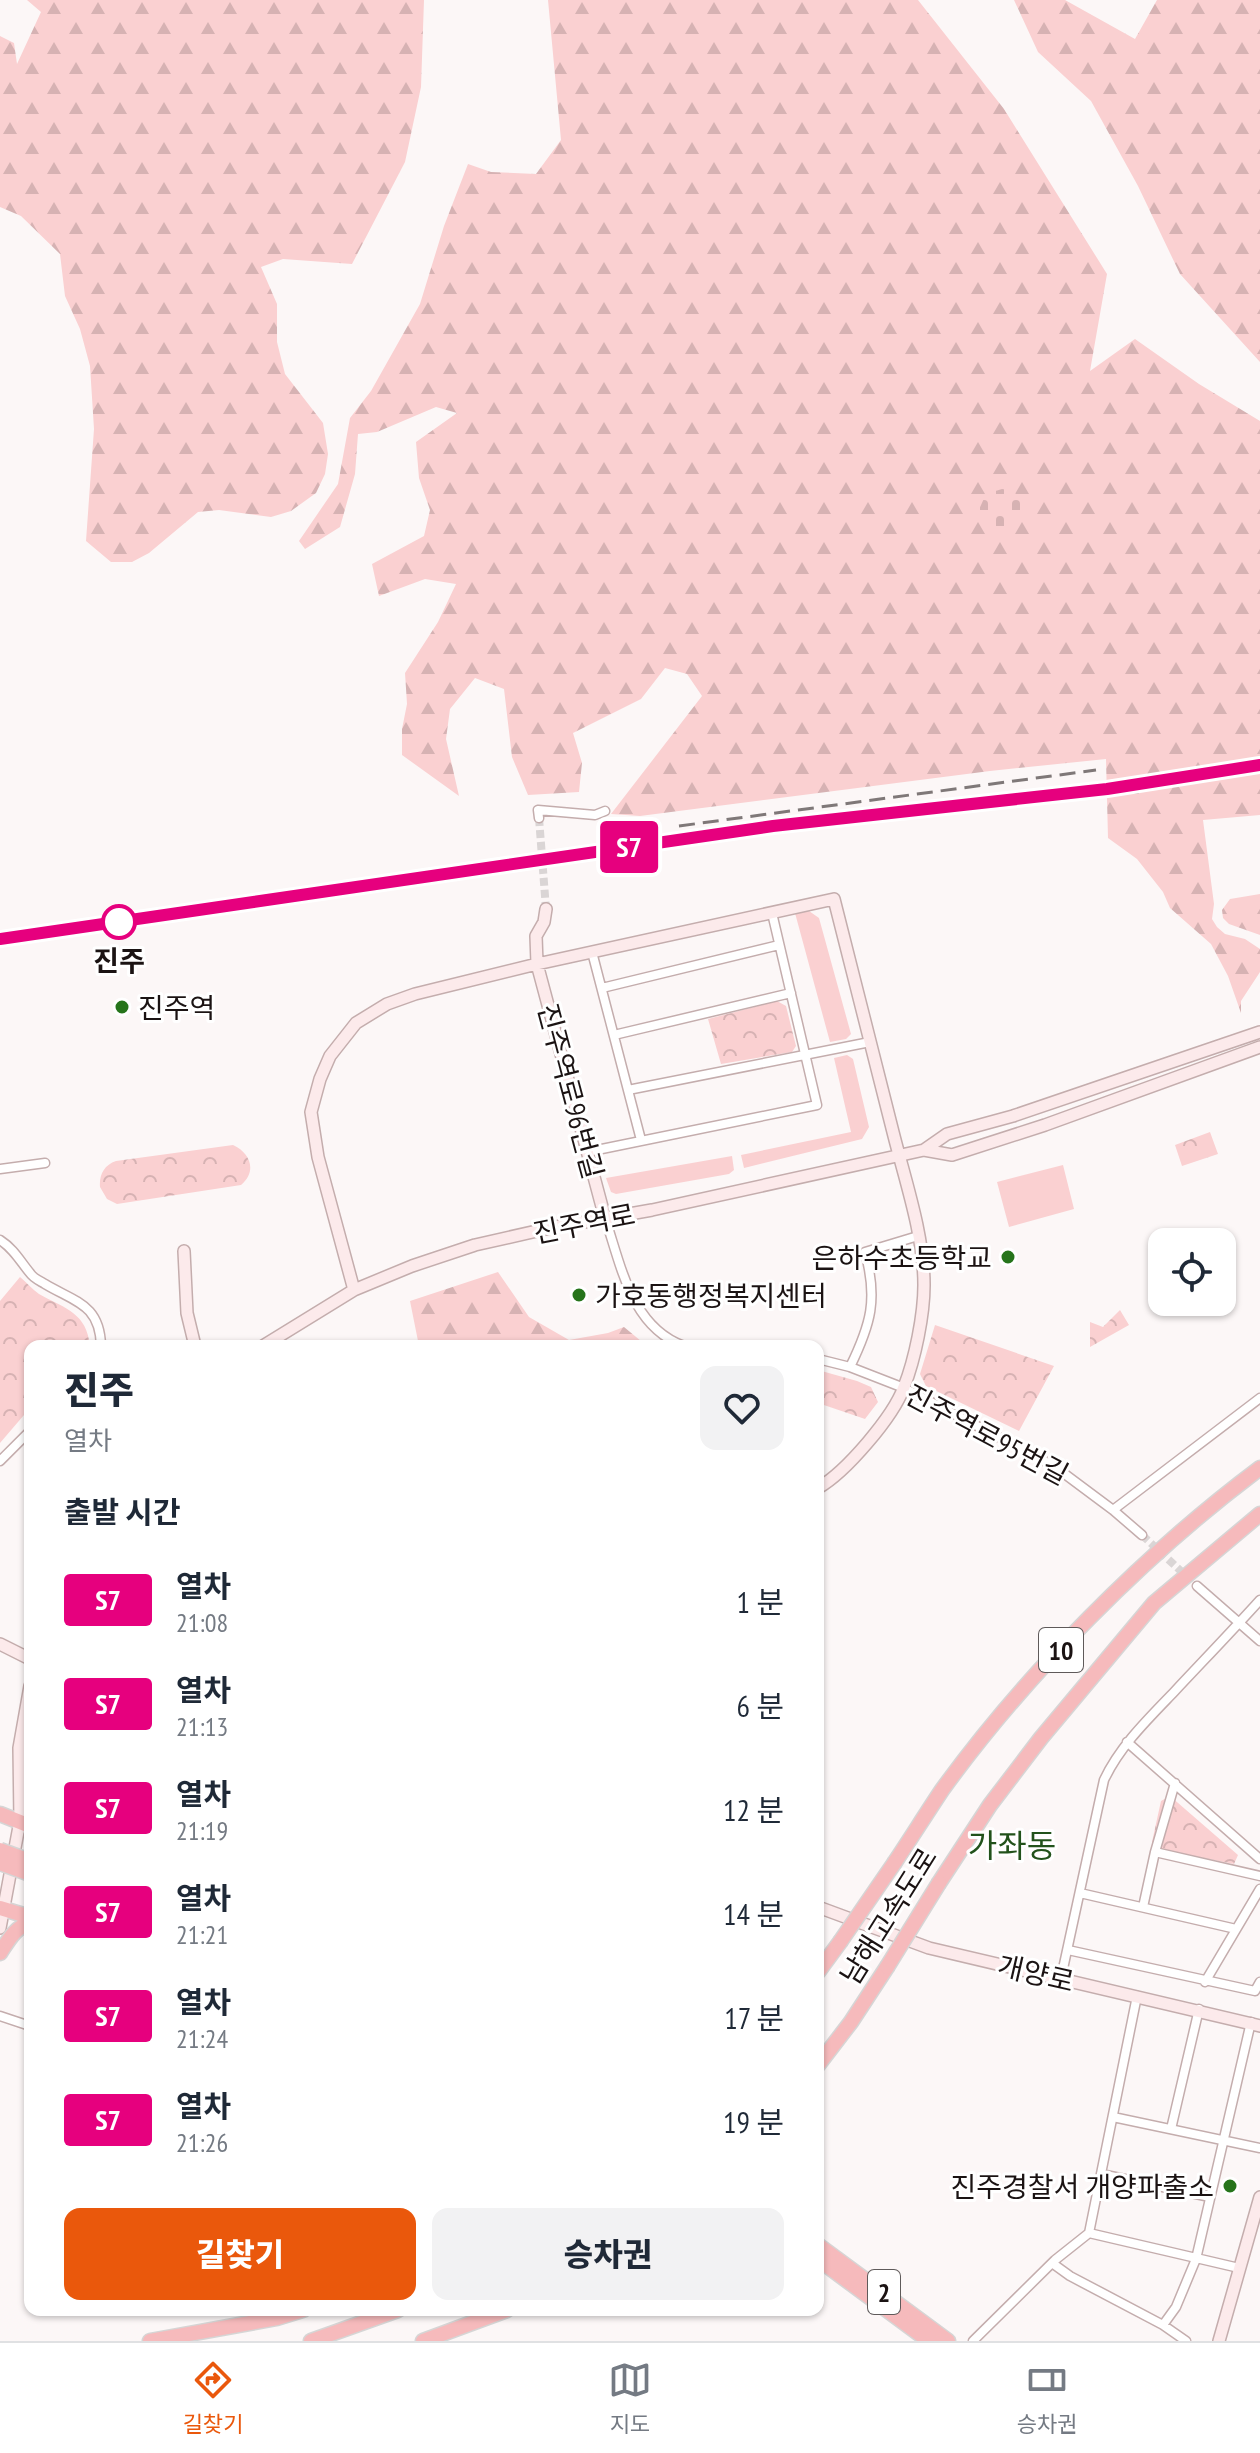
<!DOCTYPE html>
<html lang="ko">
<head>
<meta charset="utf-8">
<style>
	:root { --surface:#fff; --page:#f2f2f3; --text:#1f2937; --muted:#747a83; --line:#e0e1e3; --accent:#ea580c }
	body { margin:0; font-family:"PT Sans Narrow","Noto Sans KR",sans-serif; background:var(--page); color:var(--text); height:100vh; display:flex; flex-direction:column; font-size:30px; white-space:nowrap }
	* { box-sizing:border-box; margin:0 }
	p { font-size:26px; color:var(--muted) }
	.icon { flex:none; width:44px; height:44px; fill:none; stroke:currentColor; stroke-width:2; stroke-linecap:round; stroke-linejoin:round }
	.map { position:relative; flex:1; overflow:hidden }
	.drawer { position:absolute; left:24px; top:1340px; width:800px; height:976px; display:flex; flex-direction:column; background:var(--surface); border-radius:16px; box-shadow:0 2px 6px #0004 }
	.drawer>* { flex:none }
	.badge { padding:0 16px; border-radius:6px; font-size:28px; line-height:52px }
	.fabs { position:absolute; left:1148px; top:1228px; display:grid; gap:16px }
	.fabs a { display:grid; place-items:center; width:88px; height:88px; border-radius:16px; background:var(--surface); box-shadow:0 2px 6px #0004; font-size:40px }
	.map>.badge { position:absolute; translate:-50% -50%; box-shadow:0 0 0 4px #fff }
	h2 { padding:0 40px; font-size:30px; line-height:72px }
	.round { display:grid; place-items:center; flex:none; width:84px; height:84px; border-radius:16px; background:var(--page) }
	.overview { display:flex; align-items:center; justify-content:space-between; height:136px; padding:0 40px }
	h1 { font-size:38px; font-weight:800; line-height:60px }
	.cta { display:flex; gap:16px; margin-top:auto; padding:16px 40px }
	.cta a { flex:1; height:92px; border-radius:16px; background:var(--accent); color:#fff; font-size:32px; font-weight:800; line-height:92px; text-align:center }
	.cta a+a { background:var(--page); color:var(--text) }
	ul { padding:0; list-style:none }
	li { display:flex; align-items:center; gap:24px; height:104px; padding:0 40px }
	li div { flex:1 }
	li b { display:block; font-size:30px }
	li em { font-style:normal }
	li .badge { min-width:88px; font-weight:700; text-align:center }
	.tabs { display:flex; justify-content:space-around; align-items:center; height:112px; border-top:2px solid var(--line); background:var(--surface); font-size:22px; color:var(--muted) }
	.tabs a { display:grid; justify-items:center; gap:4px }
	.tabs .active { color:var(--accent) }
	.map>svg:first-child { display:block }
	.grass { fill:#fad0d1 }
	.forest { fill:url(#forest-firs) }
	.cemetery { fill:url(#cemetery-stones) }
	.park { fill:url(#park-crowns) }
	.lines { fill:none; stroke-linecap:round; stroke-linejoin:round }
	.street-tunnel { stroke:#dad5d5; stroke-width:8; stroke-dasharray:8 4; stroke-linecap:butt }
	.street-casing { stroke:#c4adad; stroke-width:11 }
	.secondary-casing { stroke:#c4adad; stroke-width:14 }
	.highway-casing { stroke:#d6d5d5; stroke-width:17 }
	.street { stroke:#fff; stroke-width:8 }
	.secondary { stroke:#fceaeb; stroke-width:11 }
	.highway { stroke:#f6babc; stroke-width:14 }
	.rail { stroke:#7f7878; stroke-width:3; stroke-dasharray:16 8; stroke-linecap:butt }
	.highway-bridge-casing { stroke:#d6d5d5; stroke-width:17; stroke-linecap:butt }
	.highway-bridge { stroke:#f6babc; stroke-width:14 }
	.line-casing { stroke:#fff; stroke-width:18 }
	.line { stroke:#e6007e; stroke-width:12 }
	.stop-dot { fill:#fff; stroke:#e6007e; stroke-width:4 }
	.poi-dot { fill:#26741b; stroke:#fff; stroke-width:3 }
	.labels { text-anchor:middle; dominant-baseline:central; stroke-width:6; stroke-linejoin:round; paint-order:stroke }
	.shield { fill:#fff; stroke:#5f5a5a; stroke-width:2 }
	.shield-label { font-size:26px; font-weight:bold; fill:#1b1313 }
	.stop-label { font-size:28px; font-weight:bold; fill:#1b1313; stroke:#fff }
	.poi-label { font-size:28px; fill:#1b1313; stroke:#fff; text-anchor:start }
	.street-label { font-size:28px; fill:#1b1313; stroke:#fff }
	.quarter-label { font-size:32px; fill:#22521b; stroke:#fff }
</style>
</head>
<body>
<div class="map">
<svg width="1260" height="2341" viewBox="0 0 1260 2341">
	<defs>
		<pattern id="forest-firs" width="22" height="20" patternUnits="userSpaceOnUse" patternTransform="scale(2)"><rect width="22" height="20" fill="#fad0d1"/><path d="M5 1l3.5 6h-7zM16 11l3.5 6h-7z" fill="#d6b2b3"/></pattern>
		<pattern id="cemetery-stones" width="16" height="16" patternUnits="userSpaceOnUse" patternTransform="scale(2)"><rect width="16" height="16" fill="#fad0d1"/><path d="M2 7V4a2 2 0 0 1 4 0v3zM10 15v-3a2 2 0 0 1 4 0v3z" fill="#d6b2b3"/></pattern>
		<pattern id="park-crowns" width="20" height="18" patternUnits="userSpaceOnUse" patternTransform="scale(2)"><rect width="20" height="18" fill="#fad0d1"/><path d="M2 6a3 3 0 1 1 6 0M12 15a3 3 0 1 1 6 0" fill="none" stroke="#d6b2b3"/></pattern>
	</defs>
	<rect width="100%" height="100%" fill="#fcf7f7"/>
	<path class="grass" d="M809 911 819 918 851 1034 846 1039 830 1042 795 913Z
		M847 1055 853 1059 869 1127 862 1139 744 1168 741 1155 851 1132 834 1058Z
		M732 1156 734 1170 729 1174 616 1194 611 1192 606 1178Z
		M1063 1165 1074 1209 1009 1227 997 1182Z"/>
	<path class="forest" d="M27 0H424L421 87 405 162 352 264 283 259 261 267 277 304V342L285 374 323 423 328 454 325 474 316 493 291 511 271 517 219 510 198 512 149 553 132 562H111L86 541 94 429 90 366 80 329 65 296 60 254 21 216 0 207V36L14 43 17 64 41 12Z
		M548 0H918L1004 109 1107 274 1090 371 1135 339 1199 384 1260 421V815L1203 820 1214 904 1212 919 1217 927 1225 934 1245 939 1260 949V972L1241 1001V1013L1228 976 1211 944 1170 908 1163 892 1137 859 1108 838 1106 759 990 771 640 816 611 814 702 696 687 674 665 668 641 699 573 733 582 763 579 792 528 795 512 757 504 689 475 678 450 709 446 739 459 796 402 755V729L407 704 405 673 438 622 456 584 425 579 379 596 372 564 424 536 430 510 419 478 416 442 457 413 436 407 377 432 358 434 355 474 340 527 305 549 299 541 338 484 350 418 371 391 420 304 444 226 468 164 491 172 536 174 561 140Z
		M1014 0H1065L1135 39 1157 0H1260V362L1180 274 1138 186 1091 101 1038 52Z
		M1260 894V935L1229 924 1223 918 1222 910 1230 899Z
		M498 1272 529 1317 569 1340 608 1333 624 1327 647 1346H391L418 1341 410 1301Z"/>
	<path class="cemetery" d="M1002 489C1021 492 1021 499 1026 516L1011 530H993L979 522 977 514 986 494Z"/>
	<path class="park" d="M777 1001 786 1006 796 1046 792 1052 721 1064 708 1019Z
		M1210 1132 1218 1154 1182 1166 1175 1145Z
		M233 1145C251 1153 257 1172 241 1185L117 1204 107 1199 100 1187C99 1175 104 1165 116 1161Z
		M20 1277C26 1282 32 1289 39 1294 61 1307 84 1311 89 1340L84 1346H30V1408L0 1443V1301Z
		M1120 1310 1129 1325 1090 1347V1322L1103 1327Z
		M935 1325 1054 1366 1019 1431 926 1386 920 1374Z
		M818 1370 857 1381 871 1387 878 1402 865 1419 818 1403Z
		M1170 1796 1238 1855 1234 1864 1158 1849 1152 1842 1161 1801Z"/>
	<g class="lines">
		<path class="street-tunnel" d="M539 818 546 909
			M1142 1535 1197 1586"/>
		<defs>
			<path id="street" d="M539 818 538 810 595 815 605 811
				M592 952 641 1140
				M602 988 779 945
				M614 1035 791 993
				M628 1090 870 1042
				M587 1152 817 1105 772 913
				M0 1169 45 1163
				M605 1218C621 1265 631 1327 684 1346
				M0 1240C14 1249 20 1261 30 1273 33 1278 40 1281 45 1284 75 1302 100 1304 101 1346
				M818 1359 850 1367 904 1388 1054 1466 1113 1510 1142 1535
				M850 1367C871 1324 878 1299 865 1252L918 1236
				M0 1461 30 1431
				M1113 1510 1260 1398
				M1197 1586 1260 1641
				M1127 1742 1260 1859
				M1155 1852 1260 1876
				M1080 1893 1236 1929
				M1143 1907 1155 1852 1175 1783
				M1068 1950 1255 1991 1260 1982
				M1061 1978 1104 1780C1120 1746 1148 1719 1174 1692 1203 1661 1232 1631 1260 1600
				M1205 1982 1260 1889
				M0 2016 30 2026
				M1113 2117 1260 2148
				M1171 2129 1199 2009
				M1101 2174 1210 2197
				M1089 2233 1137 1996
				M1089 2233 1239 2268
				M1052 2263 1070 2276 1163 2325 1186 2341
				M1163 2325 1176 2307 1196 2259 1251 2022
				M973 2341 1055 2260 1089 2233"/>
			<path id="secondary" d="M546 909 544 922 536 936 537 964 605 1218
				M924 1150 952 1155 1045 1125 1260 1047
				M184 1251 187 1313 195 1346
				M354 1290 318 1157 311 1112 320 1079 330 1056 356 1023 387 1004 415 994 537 964 834 899C854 978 874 1057 894 1136 906 1183 924 1236 924 1285 924 1315 915 1359 904 1387 893 1417 846 1472 818 1488
				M263 1346 354 1290 412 1266 475 1245 550 1228 652 1210 924 1150 947 1134 1013 1116 1260 1032
				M0 1644 30 1659
				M818 1907 929 1948 1260 2026
				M0 1928 20 1821 19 1748 30 1686
				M1219 2341 1260 2197"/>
			<path id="highway" d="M0 1814 30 1826
				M895 1862C911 1838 926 1814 942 1790 1026 1674 1145 1554 1260 1468
				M939 1883 990 1805 1041 1738 1154 1603 1260 1514
				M0 1908 30 1917
				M0 1953C8 1941 15 1927 30 1923
				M818 1972 840 1942
				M818 2065 851 2022 887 1967
				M818 2245 948 2341
				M818 2259 929 2341
				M150 2341 277 2318 303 2310
				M311 2341 398 2310
				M423 2341 507 2310"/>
		</defs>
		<use href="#street" class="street-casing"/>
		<use href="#secondary" class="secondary-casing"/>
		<use href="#highway" class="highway-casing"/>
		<use href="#street" class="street"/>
		<use href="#secondary" class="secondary"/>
		<use href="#highway" class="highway"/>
		<path class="rail" d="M679 826 1096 770
			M0 939 773 826 1107 789"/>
		<defs>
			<path id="highway-bridge" d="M0 1850 30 1861
				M0 1863 30 1874
				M840 1942 895 1862
				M887 1967 939 1883"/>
		</defs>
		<use href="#highway-bridge" class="highway-bridge-casing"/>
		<use href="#highway-bridge" class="highway-bridge"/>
	</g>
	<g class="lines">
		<defs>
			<path id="line" d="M0 939 773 826 1107 789 1260 765"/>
		</defs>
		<use href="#line" class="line-casing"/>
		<use href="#line" class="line"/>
	</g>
	<circle class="stop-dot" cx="119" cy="922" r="16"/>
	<g class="poi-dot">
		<circle cx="122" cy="1007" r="8"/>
		<circle cx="1008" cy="1257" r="8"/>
		<circle cx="579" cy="1295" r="8"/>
		<circle cx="1230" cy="2186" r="8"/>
	</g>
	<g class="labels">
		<g class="shield">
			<rect x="1039" y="1628" width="44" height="44" rx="6"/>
			<rect x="868" y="2270" width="32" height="44" rx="6"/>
		</g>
		<g class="shield-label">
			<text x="1061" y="1650">10</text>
			<text x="884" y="2292">2</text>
		</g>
		<g class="stop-label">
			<text x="119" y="960">진주</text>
		</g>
		<g class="poi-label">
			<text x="138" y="1007">진주역</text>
			<text x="992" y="1257" text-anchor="end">은하수초등학교</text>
			<text x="595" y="1295">가호동행정복지센터</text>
			<text x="1214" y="2186" text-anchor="end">진주경찰서 개양파출소</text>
		</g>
		<g class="street-label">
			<text transform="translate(571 1091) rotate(75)">진주역로96번길</text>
			<text transform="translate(584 1223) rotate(-11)">진주역로</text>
			<text transform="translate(987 1434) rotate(28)">진주역로95번길</text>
			<text transform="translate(888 1916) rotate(-58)">남해고속도로</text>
			<text transform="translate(1036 1973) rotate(13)">개양로</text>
		</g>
		<g class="quarter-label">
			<text x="1012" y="1845">가좌동</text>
		</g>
	</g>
</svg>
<div class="fabs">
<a><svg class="icon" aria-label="locate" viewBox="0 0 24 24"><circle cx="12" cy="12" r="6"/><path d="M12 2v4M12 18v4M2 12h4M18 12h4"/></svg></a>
</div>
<b class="badge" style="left:629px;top:847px;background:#e6007e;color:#fff">S7</b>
<section class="drawer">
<div class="overview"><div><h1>진주</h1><p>열차</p></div><a class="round"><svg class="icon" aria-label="heart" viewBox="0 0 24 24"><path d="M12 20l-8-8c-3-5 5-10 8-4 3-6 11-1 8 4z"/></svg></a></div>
<h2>출발 시간</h2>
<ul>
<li><span class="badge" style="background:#e6007e;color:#fff">S7</span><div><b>열차</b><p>21:08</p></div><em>1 분</em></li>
<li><span class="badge" style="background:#e6007e;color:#fff">S7</span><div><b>열차</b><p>21:13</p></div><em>6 분</em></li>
<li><span class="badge" style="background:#e6007e;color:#fff">S7</span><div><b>열차</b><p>21:19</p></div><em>12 분</em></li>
<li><span class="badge" style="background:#e6007e;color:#fff">S7</span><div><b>열차</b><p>21:21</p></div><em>14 분</em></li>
<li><span class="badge" style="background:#e6007e;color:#fff">S7</span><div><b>열차</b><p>21:24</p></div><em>17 분</em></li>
<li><span class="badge" style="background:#e6007e;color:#fff">S7</span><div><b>열차</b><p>21:26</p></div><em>19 분</em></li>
</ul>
<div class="cta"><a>길찾기</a><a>승차권</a></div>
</section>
</div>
<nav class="tabs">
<a class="active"><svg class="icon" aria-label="directions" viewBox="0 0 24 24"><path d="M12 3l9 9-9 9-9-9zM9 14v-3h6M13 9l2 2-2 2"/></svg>길찾기</a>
<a><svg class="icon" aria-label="map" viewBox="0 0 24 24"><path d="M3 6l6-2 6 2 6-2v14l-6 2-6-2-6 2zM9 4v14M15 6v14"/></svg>지도</a>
<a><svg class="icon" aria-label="tickets" viewBox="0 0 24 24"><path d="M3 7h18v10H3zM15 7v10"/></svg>승차권</a>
</nav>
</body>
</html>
